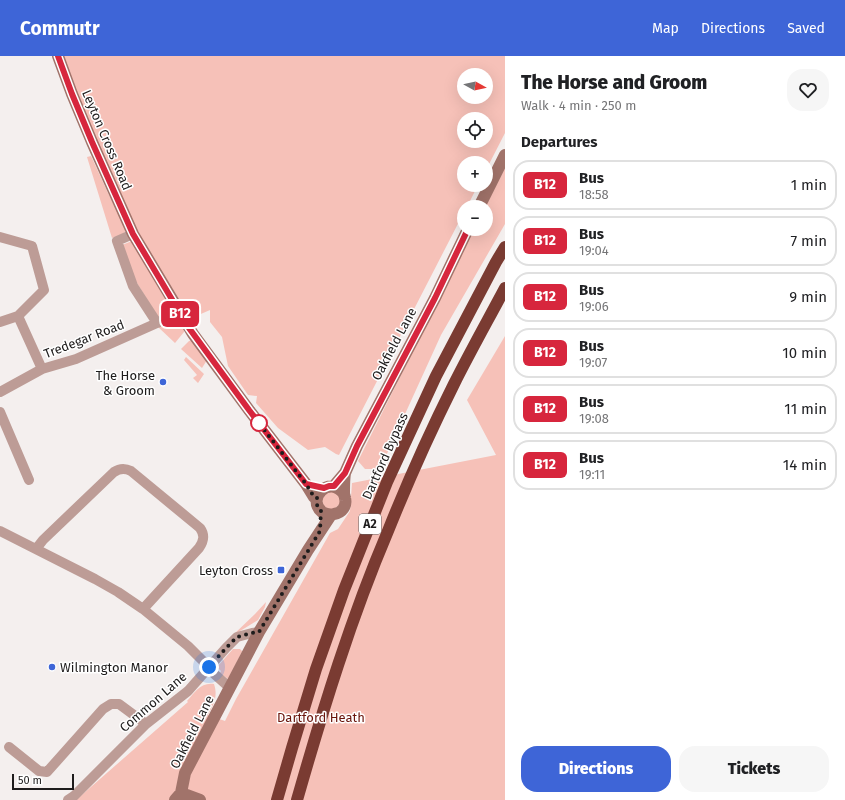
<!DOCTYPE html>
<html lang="en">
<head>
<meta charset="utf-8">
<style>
	:root { --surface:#fff; --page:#f6f6f6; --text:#202124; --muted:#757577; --line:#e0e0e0; --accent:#3e65d7 }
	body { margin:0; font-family:"Fira Sans",sans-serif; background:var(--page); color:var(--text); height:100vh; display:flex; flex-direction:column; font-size:15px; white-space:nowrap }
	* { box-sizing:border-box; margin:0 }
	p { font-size:13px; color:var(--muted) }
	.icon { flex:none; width:22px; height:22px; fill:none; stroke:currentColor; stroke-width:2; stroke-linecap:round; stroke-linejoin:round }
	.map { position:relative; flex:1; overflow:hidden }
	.drawer { display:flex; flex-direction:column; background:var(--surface); width:340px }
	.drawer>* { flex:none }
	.badge { padding:0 8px; border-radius:6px; font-size:14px; line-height:26px }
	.needle { width:26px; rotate:98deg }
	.fabs { position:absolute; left:457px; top:12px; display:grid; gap:8px }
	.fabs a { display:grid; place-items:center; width:36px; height:36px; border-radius:50%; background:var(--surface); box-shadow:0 4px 16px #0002; font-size:20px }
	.scale { position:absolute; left:12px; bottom:10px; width:62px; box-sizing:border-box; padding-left:4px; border:2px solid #1e1c1c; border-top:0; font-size:11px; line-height:14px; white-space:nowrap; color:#1e1c1c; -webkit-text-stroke:3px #fff; paint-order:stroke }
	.you { position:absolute; width:20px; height:20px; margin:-10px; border:3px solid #fff; border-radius:50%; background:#1a73e8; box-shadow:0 0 0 6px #1a73e833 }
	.map>.badge { position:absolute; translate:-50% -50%; box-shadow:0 0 0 2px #fff }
	h2 { padding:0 16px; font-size:15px; line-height:36px }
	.round { display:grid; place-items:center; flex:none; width:42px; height:42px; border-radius:16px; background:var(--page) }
	.head { display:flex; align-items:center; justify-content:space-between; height:68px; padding:0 16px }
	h1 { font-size:19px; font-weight:800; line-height:30px }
	.cta { display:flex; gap:8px; margin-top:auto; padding:8px 16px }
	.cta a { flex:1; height:46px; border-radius:16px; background:var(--accent); color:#fff; font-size:16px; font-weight:800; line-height:46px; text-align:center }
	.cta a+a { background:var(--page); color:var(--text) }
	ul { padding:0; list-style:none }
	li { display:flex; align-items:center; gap:12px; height:50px; margin:0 8px 6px; padding:0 8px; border:2px solid var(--line); border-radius:16px }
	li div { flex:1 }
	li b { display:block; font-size:15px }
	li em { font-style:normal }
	li .badge { min-width:44px; font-weight:700; text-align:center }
	header { display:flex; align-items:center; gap:24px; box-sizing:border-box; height:56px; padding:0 20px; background:var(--accent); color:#fff }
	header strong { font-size:19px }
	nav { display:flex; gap:22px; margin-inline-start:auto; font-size:14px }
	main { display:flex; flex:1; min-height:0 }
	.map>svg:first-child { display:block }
	.green { fill:#f6c1b8; fill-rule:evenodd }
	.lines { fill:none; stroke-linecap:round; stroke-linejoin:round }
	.street { stroke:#bd9c96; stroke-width:10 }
	.secondary { stroke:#a1736a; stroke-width:12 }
	.highway { stroke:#7a3b32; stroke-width:12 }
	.line-casing { stroke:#fff; stroke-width:9 }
	.line { stroke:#d7263d; stroke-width:6 }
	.walk { stroke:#1e1c1c; stroke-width:4; stroke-dasharray:0 7.2 }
	.poi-dot { fill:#3e65d7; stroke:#fff; stroke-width:1.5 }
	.stop-dot { fill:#fff; stroke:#d7263d; stroke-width:2 }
	.labels { text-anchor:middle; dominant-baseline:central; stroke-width:3; stroke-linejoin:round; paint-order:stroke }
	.shield { fill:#fff; stroke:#626060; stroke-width:1 }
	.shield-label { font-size:12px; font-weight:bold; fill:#1e1c1c }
	.street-label { font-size:13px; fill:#1e1c1c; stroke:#fff }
	.poi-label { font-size:13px; fill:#1e1c1c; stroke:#fff; text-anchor:end }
	.park-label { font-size:13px; fill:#69140b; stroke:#fff }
</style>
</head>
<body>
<header>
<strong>Commutr</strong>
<nav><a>Map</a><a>Directions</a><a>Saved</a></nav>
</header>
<main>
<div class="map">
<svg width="505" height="744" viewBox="0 0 505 744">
	<rect width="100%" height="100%" fill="#f4efee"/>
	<path class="green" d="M60 0H505V77L486 114V107H464V129H478L467 151H464V156L339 399 336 398 325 391 308 394 278 372 256 347 257 340 248 339 228 310 222 281 210 266V254L194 261 185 253 140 180 95 86ZM464 19H486V41H464ZM464 63H486V85H464Z
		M91 100 108 137 126 173 124 178 112 182 87 101Z
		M505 112V168L441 279 380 413H365L358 405 474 173H486V151H485Z
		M132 185 171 253 160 261H158L132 219 122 189Z
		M173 265 180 267 184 273V276L175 287 157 270Z
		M505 280V744H76L188 646 187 645C195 636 201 626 214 628 218 640 214 648 208 659L225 665 236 643 330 477 338 473 350 455 352 427 496 399 467 344Z
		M192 284 207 304 202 312 181 293 189 285Z
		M186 301 204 318 198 327 193 322 197 319 184 304Z
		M326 435 339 437 341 447 333 454 324 451 321 441Z
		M266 546 265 551 258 564 232 580 255 558Z
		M233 593H240L242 595V596L228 623 220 617 221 615 217 611Z"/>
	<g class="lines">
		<path class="street" d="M133 178 117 185 133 230 157 267
			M0 181 32 190 44 234 18 260 0 266
			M18 260 42 313
			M0 336 42 313 76 303 157 267 180 258
			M0 356 29 424
			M0 475 95 523 118 536 143 553 188 590 209 611 211 615 230 632
			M36 493 43 484 114 416C120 412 125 412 131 415L200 472C205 479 204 485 199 492L143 553
			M9 691 39 715 47 716 103 653 111 648H119L146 668
			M68 744 74 740 146 668 188 635 226 592 237 581 252 577 259 576"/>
		<path class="secondary" d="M58 0 72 38 92 86 133 178 193 278 249 354 306 428 314 441 317 442
			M479 151 505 99
			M334 430 345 417 357 390 435 242 468 173
			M344 438C329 418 306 443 322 456 326 458 330 459 334 458 342 457 347 450 345 442 344 436 344 442 344 436 344 430 344 423 345 417
			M181 737 200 744
			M175 744 181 737 185 717 259 576 308 494 331 459"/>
		<path class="highway" d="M277 744 292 692 316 613 344 534 387 426 436 320 496 206 505 191
			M297 744C323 653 351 562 388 475 408 425 430 376 454 328 470 296 488 264 505 232"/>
	</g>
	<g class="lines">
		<defs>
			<path id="line" d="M58 0 72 38 92 86 133 178 189 272 249 354 306 428 324 432 329 430H334L345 417 357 390 435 242 468 173"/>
		</defs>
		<use href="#line" class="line-casing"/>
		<use href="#line" class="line"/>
		<path class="walk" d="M209 611 226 592 237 581 252 577 259 576 320 475 321 454 317 449V442L314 441 306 428 259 367"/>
	</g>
	<g class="poi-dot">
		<circle cx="163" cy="326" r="4"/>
		<rect x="277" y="510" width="8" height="8" rx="2"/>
		<circle cx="52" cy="611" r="4"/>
	</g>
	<circle class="stop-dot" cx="259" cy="367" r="8"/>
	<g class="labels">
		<rect class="shield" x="359" y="458" width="22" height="20" rx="3"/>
		<g class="shield-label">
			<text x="370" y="468">A2</text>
		</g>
		<g class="street-label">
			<text transform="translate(107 84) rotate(67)">Leyton Cross Road</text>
			<text transform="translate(84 283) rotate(-21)">Tredegar Road</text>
			<text transform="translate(394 288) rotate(-62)">Oakfield Lane</text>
			<text transform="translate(385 400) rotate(-66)">Dartford Bypass</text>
			<text transform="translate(153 646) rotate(-41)">Common Lane</text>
			<text transform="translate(192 676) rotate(-63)">Oakfield Lane</text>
		</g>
		<g class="poi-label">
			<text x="155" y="319">The Horse<tspan x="155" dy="15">&amp; Groom</tspan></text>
			<text x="273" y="514">Leyton Cross</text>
			<text x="60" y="611" text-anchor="start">Wilmington Manor</text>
		</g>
		<g class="park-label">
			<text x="321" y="661">Dartford Heath</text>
		</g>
	</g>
</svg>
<div class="fabs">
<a><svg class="needle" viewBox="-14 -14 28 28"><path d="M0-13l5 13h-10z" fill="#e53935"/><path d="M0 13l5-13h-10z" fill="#757577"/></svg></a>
<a><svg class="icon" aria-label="locate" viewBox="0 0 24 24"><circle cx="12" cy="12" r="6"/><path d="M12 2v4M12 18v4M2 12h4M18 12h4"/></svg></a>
<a>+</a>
<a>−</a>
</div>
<div class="scale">50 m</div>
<div class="you" style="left:209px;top:611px"></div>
<b class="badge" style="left:180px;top:258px;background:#d7263d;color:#fff">B12</b>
</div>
<section class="drawer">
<div class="head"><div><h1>The Horse and Groom</h1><p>Walk · 4 min · 250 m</p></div><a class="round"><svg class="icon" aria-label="heart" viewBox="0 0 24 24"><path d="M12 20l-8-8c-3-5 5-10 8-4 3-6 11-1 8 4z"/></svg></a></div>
<h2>Departures</h2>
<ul>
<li><span class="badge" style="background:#d7263d;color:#fff">B12</span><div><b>Bus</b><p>18:58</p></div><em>1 min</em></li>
<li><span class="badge" style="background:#d7263d;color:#fff">B12</span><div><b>Bus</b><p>19:04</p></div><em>7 min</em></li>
<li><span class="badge" style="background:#d7263d;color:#fff">B12</span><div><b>Bus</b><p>19:06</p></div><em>9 min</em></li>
<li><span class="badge" style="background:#d7263d;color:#fff">B12</span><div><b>Bus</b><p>19:07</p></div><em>10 min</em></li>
<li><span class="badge" style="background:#d7263d;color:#fff">B12</span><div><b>Bus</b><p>19:08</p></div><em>11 min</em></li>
<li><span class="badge" style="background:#d7263d;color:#fff">B12</span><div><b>Bus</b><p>19:11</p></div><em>14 min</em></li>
</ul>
<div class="cta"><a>Directions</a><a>Tickets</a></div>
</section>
</main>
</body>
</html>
